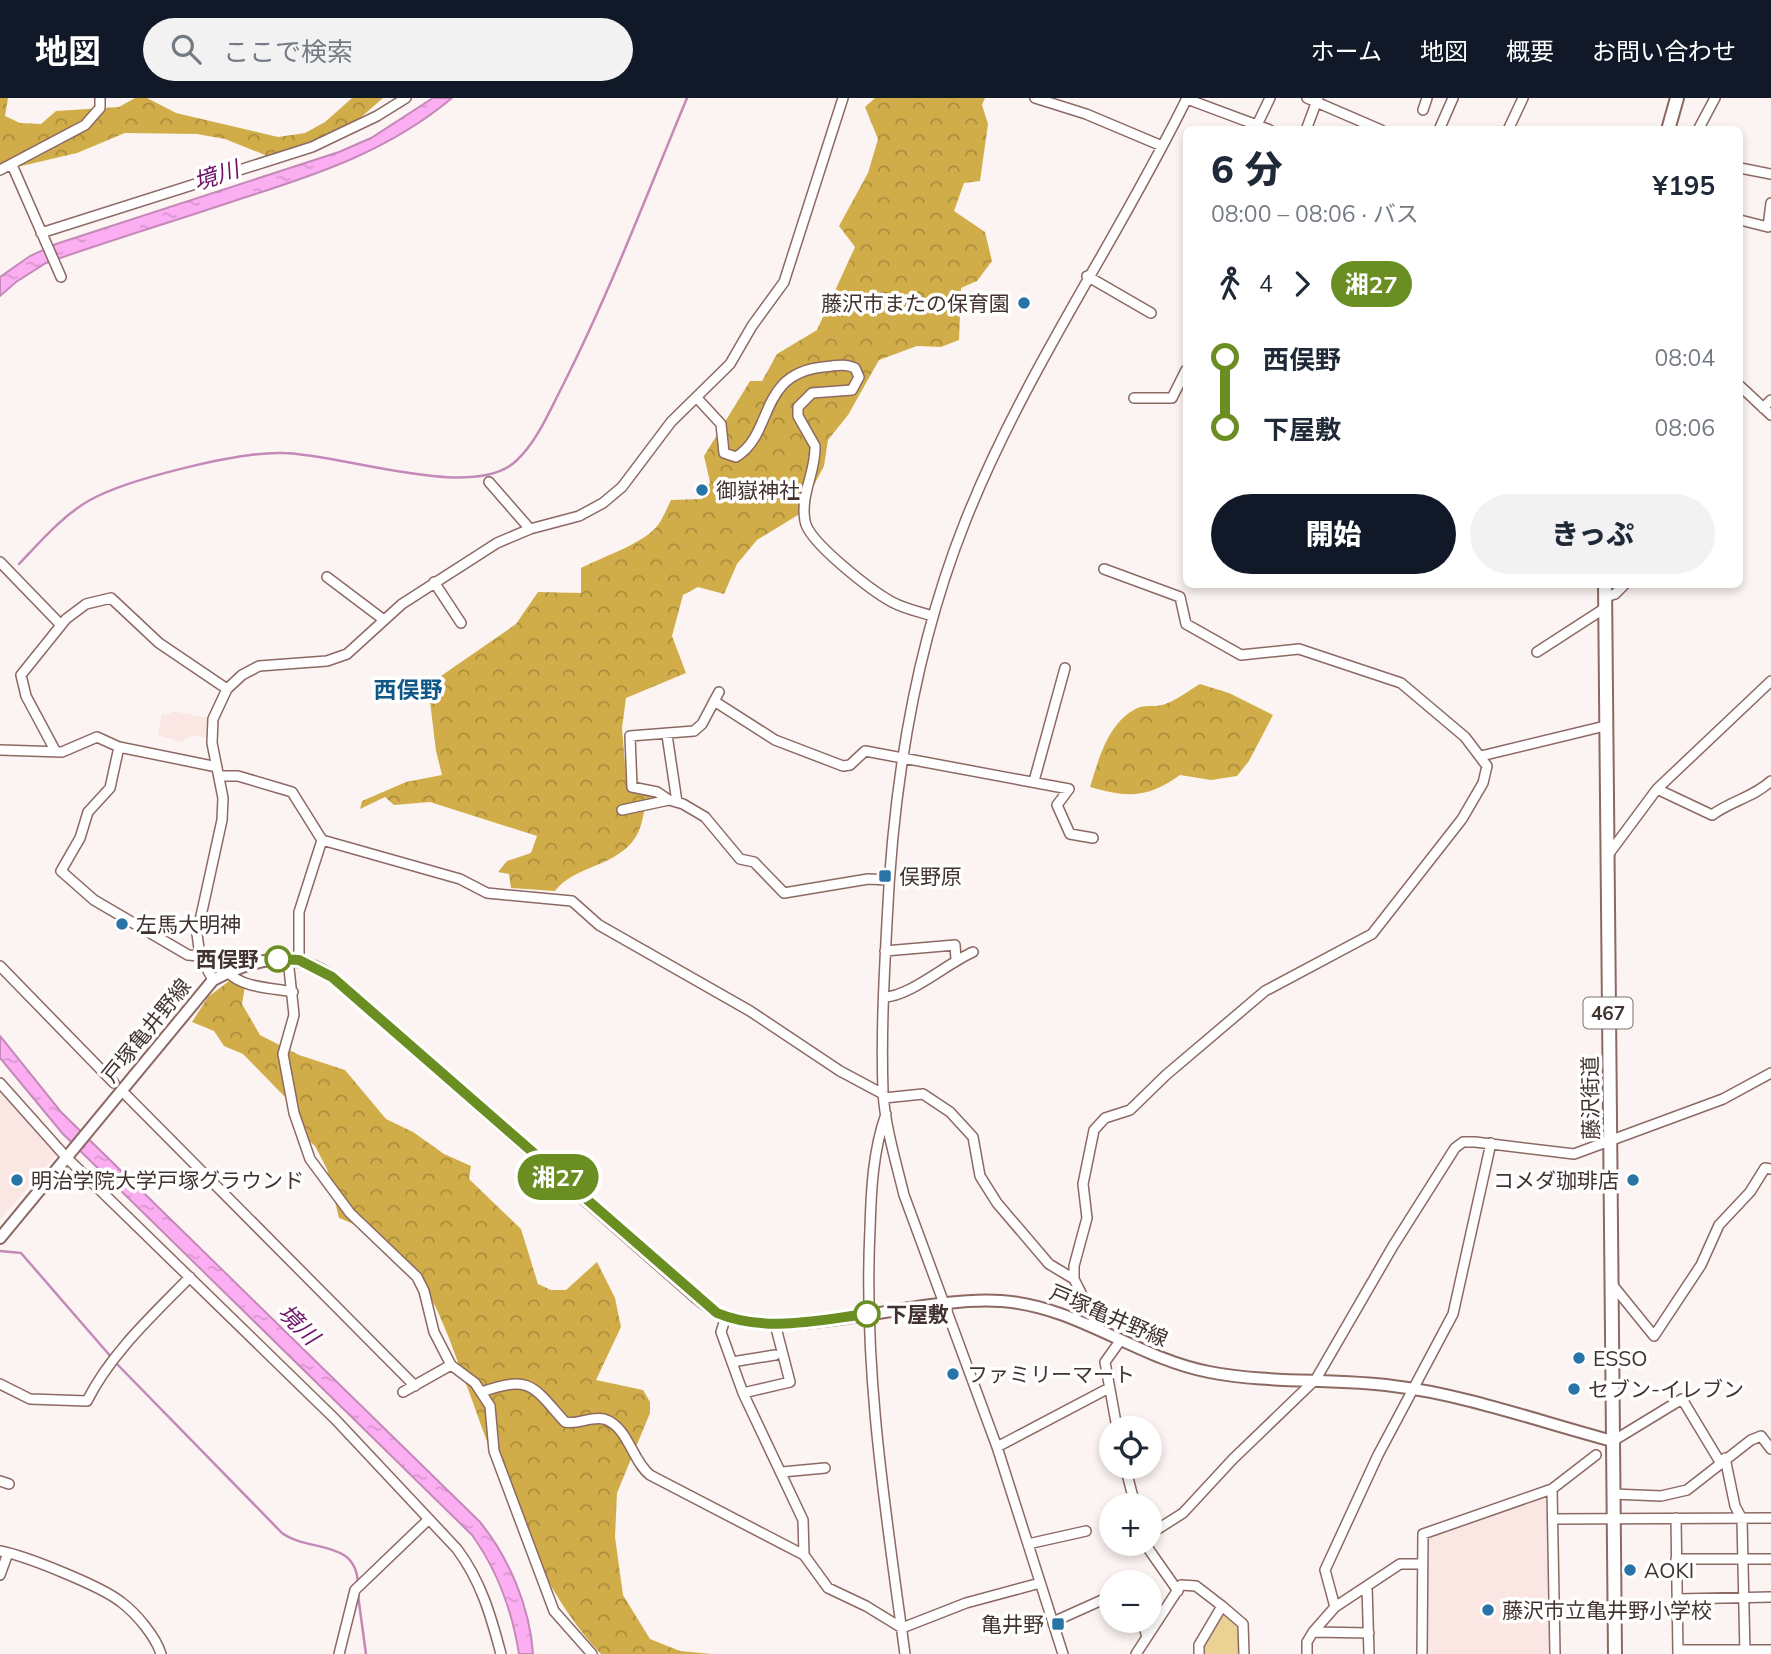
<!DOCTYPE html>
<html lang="ja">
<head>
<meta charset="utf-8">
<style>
	:root { --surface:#fff; --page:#f2f2f3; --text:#1f2937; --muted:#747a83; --accent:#111827 }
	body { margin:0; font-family:Mulish,"Noto Sans JP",sans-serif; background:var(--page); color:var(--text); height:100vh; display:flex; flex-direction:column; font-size:26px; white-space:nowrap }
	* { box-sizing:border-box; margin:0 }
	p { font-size:23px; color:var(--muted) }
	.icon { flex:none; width:38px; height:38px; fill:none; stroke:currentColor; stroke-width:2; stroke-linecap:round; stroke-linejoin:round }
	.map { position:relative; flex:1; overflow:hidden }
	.details { position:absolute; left:1183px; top:28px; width:560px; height:462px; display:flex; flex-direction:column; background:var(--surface); border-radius:10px; box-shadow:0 4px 10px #0003 }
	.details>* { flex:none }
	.badge { padding:0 14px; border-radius:23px; font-size:24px; line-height:46px }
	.tools { position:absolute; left:1099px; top:1318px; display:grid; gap:14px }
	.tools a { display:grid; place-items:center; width:63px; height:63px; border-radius:50%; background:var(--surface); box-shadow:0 4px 10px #0003; font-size:35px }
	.map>.badge { position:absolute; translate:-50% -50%; box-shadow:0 0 0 4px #fff }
	.legs { display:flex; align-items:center; gap:10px; height:77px; padding:0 28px; font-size:23px }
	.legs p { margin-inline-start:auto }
	.summary { display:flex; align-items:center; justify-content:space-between; height:119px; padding:0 28px }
	h1 { font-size:38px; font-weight:800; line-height:52px }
	.primary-button { display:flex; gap:14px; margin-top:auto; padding:14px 28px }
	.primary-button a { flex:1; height:80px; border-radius:42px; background:var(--accent); color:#fff; font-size:28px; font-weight:800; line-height:80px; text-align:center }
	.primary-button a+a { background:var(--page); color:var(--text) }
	ul { padding:0 28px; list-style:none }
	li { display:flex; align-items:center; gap:24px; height:70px; font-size:26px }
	li i { display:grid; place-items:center; width:10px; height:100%; margin:0 9px; background:currentColor }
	li i::after { content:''; width:18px; height:18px; margin:-9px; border:5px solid; border-radius:50%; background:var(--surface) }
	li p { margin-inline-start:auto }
	li:first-child i { background:linear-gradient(#0000 50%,currentColor 0) }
	li:last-child i { background:linear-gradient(currentColor 50%,#0000 0) }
	header { display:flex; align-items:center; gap:42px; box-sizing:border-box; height:98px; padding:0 35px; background:var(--accent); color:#fff }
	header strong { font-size:33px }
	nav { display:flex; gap:38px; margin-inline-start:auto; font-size:24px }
	.search { width:490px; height:63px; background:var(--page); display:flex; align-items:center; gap:18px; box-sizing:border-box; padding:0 24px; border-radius:38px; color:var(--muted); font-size:26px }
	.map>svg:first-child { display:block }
	.built { fill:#fae6e3 }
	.green { fill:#ead194 }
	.forest { fill:url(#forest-crowns) }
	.water { fill:url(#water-ripples); stroke:#c489b8; stroke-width:2 }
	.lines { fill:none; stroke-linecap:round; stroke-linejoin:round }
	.stream { stroke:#c489b8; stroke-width:2.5 }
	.minor-casing { stroke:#8c6963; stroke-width:12 }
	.major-casing { stroke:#8c6963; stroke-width:14 }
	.highway-casing { stroke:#8c6963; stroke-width:16 }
	.minor { stroke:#fff; stroke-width:9 }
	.major { stroke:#fff; stroke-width:10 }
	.highway { stroke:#fff; stroke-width:12 }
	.line-1-casing { stroke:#fff; stroke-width:16 }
	.line-1 { stroke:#6b8e23; stroke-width:10 }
	.poi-dot { fill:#2974a7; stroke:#fff; stroke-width:2.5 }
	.stop-1-dot { fill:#fff; stroke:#6b8e23; stroke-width:3.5 }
	.labels { text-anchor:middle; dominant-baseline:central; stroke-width:7; stroke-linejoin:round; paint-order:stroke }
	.shield { fill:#fff; stroke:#7b706e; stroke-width:2 }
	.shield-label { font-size:19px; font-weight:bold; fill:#423330 }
	.poi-label { font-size:21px; fill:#423330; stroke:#fff; text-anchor:start }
	.stop-label { font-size:21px; font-weight:bold; fill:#423330; stroke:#fff; text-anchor:end }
	.street-label { font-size:21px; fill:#423330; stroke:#fff }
	.water-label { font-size:23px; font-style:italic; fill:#6d1468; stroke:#fff }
	.neighbourhood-label { font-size:23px; font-weight:bold; fill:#0f5886; stroke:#fff }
</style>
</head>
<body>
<header>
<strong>地図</strong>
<div class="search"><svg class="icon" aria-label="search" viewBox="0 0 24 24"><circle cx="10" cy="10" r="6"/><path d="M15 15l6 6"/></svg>ここで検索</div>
<nav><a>ホーム</a><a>地図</a><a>概要</a><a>お問い合わせ</a></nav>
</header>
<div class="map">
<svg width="1771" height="1556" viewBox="0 0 1771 1556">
	<defs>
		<pattern id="forest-crowns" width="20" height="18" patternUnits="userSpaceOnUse" patternTransform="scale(1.75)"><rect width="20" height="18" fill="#d1ad49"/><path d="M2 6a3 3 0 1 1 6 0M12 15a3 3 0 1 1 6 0" fill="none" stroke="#ab8d3d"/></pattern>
		<pattern id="water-ripples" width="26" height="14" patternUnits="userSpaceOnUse" patternTransform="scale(1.75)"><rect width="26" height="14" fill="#fcaef2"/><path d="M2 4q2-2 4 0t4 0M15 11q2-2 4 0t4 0" fill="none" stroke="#d996d0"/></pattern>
	</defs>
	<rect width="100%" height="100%" fill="#fcf4f2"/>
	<path class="built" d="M172 613 209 620 206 639 191 638 181 644 158 637 162 616 171 617Z
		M0 993 57 1056 0 1122Z
		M1546 1395 1549 1398 1551 1556H1426L1427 1437Z"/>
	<path class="green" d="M1222 1513 1240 1528 1241 1556H1202V1548Z"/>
	<path class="forest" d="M0 0H8L5 18 20 25 41 26 56 13 119 9 135 0H147L176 15 278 39 305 35 325 24 352 0H383L342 36 275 61 225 41 197 36 125 35 77 55 0 73Z
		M875 0H985L982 7 988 26 980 83 964 85 954 113 985 134 992 163 977 183 961 190 959 242 941 249 917 248 879 262 848 317 828 342 824 368 798 417 757 442 737 466 724 496 698 489 683 497 672 538 686 575 626 600 622 630 627 690 663 693 672 700 645 710C643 719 641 730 637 737 619 769 574 767 555 793L511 790 509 776 498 774 507 763 531 755 537 738 430 704 394 707 385 699 360 711 362 703 406 684 442 677 436 653 429 595 441 578 516 526 538 494 581 495V470C602 459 645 445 658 427 663 420 667 410 671 402L702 401 710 384 704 358 750 283H762L777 256 817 232 855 149 839 128 868 75 878 41 865 9Z
		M1200 586 1229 595 1273 617 1249 663 1237 678 1211 682 1180 677C1148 700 1128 700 1090 689 1099 661 1108 622 1140 609 1147 607 1155 609 1162 607 1174 604 1188 593 1200 586Z
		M229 883 245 888 242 906 260 937 299 957 345 972 386 1021 413 1034 444 1056 471 1068 469 1081 521 1131 538 1186 551 1192H566L597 1164 615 1200 621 1229 596 1282 643 1292 650 1304V1315L617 1395 615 1439 623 1497 650 1541 680 1553 712 1556H601C536 1488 500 1379 468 1291 453 1252 440 1209 416 1175 400 1152 364 1129 339 1120L327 1071 315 1048 293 1029 285 999 243 956 224 948 214 933 192 924 208 899Z"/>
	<path class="water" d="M433 0H452C390 52 319 76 243 100 178 122 111 142 46 165L16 184 0 198V179L30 158 56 146 339 54 371 40Z
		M0 938 61 1014 480 1424C509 1460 530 1509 533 1556H519C512 1512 498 1473 472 1437L63 1036 0 960Z"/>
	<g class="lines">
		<path class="stream" d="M19 466C40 444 63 417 90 402 128 381 240 353 284 355 342 356 473 404 516 363 537 344 550 312 563 287 610 194 647 96 687 0
			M0 1153 21 1155 112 1260
			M116 1265 282 1435C309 1455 357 1440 358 1487
			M358 1497 366 1556"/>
		<defs>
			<path id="minor" d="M1035 0 1086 16 1162 48
				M1307 0 1381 32
				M1187 1 1270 32
				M1423 12 1427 0
				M1257 27 1270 0
				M1306 32 1318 0
				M1439 32 1453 0
				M1508 32 1523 0
				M1698 32 1715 0
				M12 67 61 179
				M1740 70 1771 76
				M0 72 85 27 100 10V0
				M1740 122 1768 129 1771 105
				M41 135 312 49 377 18 406 0
				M1087 178 1151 215
				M1740 288 1771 317
				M697 300 721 326 724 355 736 359C775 335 757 276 823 269 834 268 845 265 855 270L859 279 852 292 812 295 798 309V318L815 348C816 374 800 396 805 423 808 444 872 493 892 504 905 511 920 514 933 518
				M1134 300H1172L1186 272
				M1763 310 1771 302
				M489 384 530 431
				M0 464 60 526
				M327 479 384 522
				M434 484 461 525
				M1605 499 1615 496 1625 486
				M1537 554 1605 510
				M714 603 775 642 843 668 850 667 865 653 1069 691 1057 707 1070 736 1093 740
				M667 637 677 704
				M0 652 62 654 97 639 119 649
				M56 654 26 598 21 577 66 521 86 506 111 500 159 545 227 591
				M1481 658 1605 628
				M220 678H238L292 694 322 742 460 781 487 795 572 803 599 827 750 913 840 973 883 996
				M1034 683 1065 570
				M1657 691 1712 717C1733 702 1752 700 1771 683
				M669 702 657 694 632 689 630 638 694 633 702 626 719 594
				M622 712 669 702 683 706 705 719 740 761 754 764 784 795 868 781 889 782
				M1608 757 1657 691 1771 583
				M885 853 955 847 956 861
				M200 858 188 857 94 802 61 773 80 740 88 714 110 690 119 649 217 669
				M288 861 294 917 283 956 294 1015 310 1061 350 1115 417 1179 424 1193 434 1234 451 1267 475 1285 490 1308 494 1353 554 1513 592 1556
				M299 862V814L322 742
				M0 868 114 985
				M228 874C241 890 274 890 293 894
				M213 882 200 858 197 836 222 722 223 700 212 645 213 621 227 591 242 577 259 568 327 563 347 556 402 506 497 445 530 431 579 418 603 405 622 389 671 324 730 266 752 228 784 184 843 0
				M884 899C909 899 946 866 973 854
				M0 985 66 1059 335 1321 457 1451C481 1483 491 1518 501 1556
				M126 997 415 1288
				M884 1000 923 996 950 1014 973 1039 980 1078 997 1105 1049 1166 1074 1181 1093 1219 1094 1228
				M886 1016C873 1052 871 1093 870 1131 863 1273 886 1416 905 1556
				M532 1086H555L562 1082
				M1074 1181V1168L1087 1120 1083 1086 1094 1032 1105 1020 1130 1012 1166 977 1265 893 1372 836 1462 721 1483 685 1487 668 1465 639 1401 585 1299 551 1241 557 1186 526 1180 499 1104 471
				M1611 1185 1654 1238 1701 1167 1719 1127 1750 1094 1765 1070 1771 1071
				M726 1218 721 1234 743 1295 803 1422 804 1457 828 1490 866 1508 902 1530 966 1505 1040 1485
				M732 1264 775 1257
				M0 1286 30 1301 87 1303C111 1255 153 1217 190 1179
				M403 1294 451 1267
				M482 1294C531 1275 535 1291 565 1324 578 1327 590 1318 604 1321 628 1328 632 1363 650 1377L804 1457
				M743 1295 790 1284 775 1226
				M1117 1330 1105 1264 1120 1243
				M1613 1343 1682 1301 1720 1364
				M997 1349 1109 1290
				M1725 1360 1735 1408 1742 1421 1745 1556
				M1125 1368 1135 1407
				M782 1374 825 1370
				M0 1383 9 1386
				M1552 1391 1555 1556
				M1613 1396 1661 1398 1687 1392 1751 1342 1761 1338 1771 1351
				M1676 1420 1678 1556
				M1553 1421 1771 1420
				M1150 1436 1183 1415 1233 1361 1316 1281 1393 1148 1455 1050 1463 1044H1475L1574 1056 1723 1001 1771 975
				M1028 1446 1086 1433
				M1145 1446 1178 1493
				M0 1453C26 1458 101 1488 121 1504 136 1515 156 1539 161 1556
				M1676 1461H1771
				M0 1477 8 1455
				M1367 1488 1369 1556
				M1677 1501 1771 1499
				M1335 1509 1325 1472 1378 1357 1453 1216 1491 1045
				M1142 1522 1147 1539
				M1053 1524 1111 1498
				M1313 1534 1369 1535
				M1678 1552H1771
				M339 1556 355 1492 429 1421
				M1063 1556 997 1349 904 1097C896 1064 885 1028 883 994 881 937 884 880 887 824 893 688 914 552 965 424 1024 275 1117 143 1187 0
				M1136 1556 1181 1487 1196 1488 1222 1508
				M1199 1556V1547L1222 1508 1243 1526 1244 1556
				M1307 1556V1544L1313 1534 1335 1509 1400 1466H1421
				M1422 1556 1423 1436 1552 1391 1596 1357"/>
			<path id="major" d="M0 1140 213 882C253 861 294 850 332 879L697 1200C705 1206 714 1214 723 1217 798 1245 919 1197 1001 1203 1077 1208 1136 1260 1209 1274 1270 1286 1332 1280 1393 1288 1463 1296 1544 1325 1613 1343"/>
			<path id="highway" d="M1668 32 1677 0
				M1605 486 1615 1556"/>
		</defs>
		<use href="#minor" class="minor-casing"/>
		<use href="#major" class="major-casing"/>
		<use href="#highway" class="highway-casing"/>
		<use href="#minor" class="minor"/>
		<use href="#major" class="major"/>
		<use href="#highway" class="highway"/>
	</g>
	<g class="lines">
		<defs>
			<path id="line-1" d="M278 861 299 862 332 879 717 1215C765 1235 818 1222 867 1216"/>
		</defs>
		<use href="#line-1" class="line-1-casing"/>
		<use href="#line-1" class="line-1"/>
	</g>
	<g class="poi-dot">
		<circle cx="1024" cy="205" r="7"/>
		<circle cx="702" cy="392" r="7"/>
		<rect x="878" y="771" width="14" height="14" rx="3.5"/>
		<circle cx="122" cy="826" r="7"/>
		<circle cx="17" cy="1082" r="7"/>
		<circle cx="1633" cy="1082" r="7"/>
		<circle cx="1579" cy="1260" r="7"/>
		<circle cx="953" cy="1276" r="7"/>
		<circle cx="1574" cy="1291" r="7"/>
		<circle cx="1630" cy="1472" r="7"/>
		<circle cx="1488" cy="1512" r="7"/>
		<rect x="1051" y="1519" width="14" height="14" rx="3.5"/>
	</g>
	<g class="stop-1-dot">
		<circle cx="278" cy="861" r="12"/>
		<circle cx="867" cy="1216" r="12"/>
	</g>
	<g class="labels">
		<rect class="shield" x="1583.5" y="899.5" width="49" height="31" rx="5"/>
		<g class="shield-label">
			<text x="1608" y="915">467</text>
		</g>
		<g class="poi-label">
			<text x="1010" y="205" text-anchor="end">藤沢市またの保育園</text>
			<text x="716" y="392">御嶽神社</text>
			<text x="899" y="778">俣野原</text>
			<text x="136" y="826">左馬大明神</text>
			<text x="31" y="1082">明治学院大学戸塚グラウンド</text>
			<text x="1619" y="1082" text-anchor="end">コメダ珈琲店</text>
			<text x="1593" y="1260">ESSO</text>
			<text x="967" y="1276">ファミリーマート</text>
			<text x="1588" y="1291">セブン-イレブン</text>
			<text x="1644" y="1472">AOKI</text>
			<text x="1502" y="1512">藤沢市立亀井野小学校</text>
			<text x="1044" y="1526" text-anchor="end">亀井野</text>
		</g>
		<g class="stop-label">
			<text x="259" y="861">西俣野</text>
			<text x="886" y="1216" text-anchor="start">下屋敷</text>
		</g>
		<g class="street-label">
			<text transform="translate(146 932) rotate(-51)">戸塚亀井野線</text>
			<text transform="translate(1590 1000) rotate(-91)">藤沢街道</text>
			<text transform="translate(1109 1217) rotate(23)">戸塚亀井野線</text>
		</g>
		<g class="water-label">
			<text transform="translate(216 77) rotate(-18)">境川</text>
			<text transform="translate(299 1226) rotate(45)">境川</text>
		</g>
		<g class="neighbourhood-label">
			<text x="408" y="591">西俣野</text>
		</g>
	</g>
</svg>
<div class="tools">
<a><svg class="icon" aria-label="locate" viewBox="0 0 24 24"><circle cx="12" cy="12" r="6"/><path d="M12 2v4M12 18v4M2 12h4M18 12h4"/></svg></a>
<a>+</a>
<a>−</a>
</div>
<b class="badge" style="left:558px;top:1079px;background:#6b8e23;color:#fff">湘27</b>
<section class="details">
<div class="summary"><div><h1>6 分</h1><p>08:00 – 08:06 · バス</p></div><b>¥195</b></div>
<div class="legs"><svg class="icon" aria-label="walk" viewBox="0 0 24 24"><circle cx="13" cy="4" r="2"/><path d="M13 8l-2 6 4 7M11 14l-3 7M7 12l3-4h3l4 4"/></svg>4<svg class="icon" aria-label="forward" viewBox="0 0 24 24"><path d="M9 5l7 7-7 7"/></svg><b class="badge" style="background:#6b8e23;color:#fff">湘27</b></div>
<ul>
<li><i style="color:#6b8e23"></i><b>西俣野</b><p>08:04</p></li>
<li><i style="color:#6b8e23"></i><b>下屋敷</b><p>08:06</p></li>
</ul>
<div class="primary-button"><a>開始</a><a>きっぷ</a></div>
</section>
</div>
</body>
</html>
